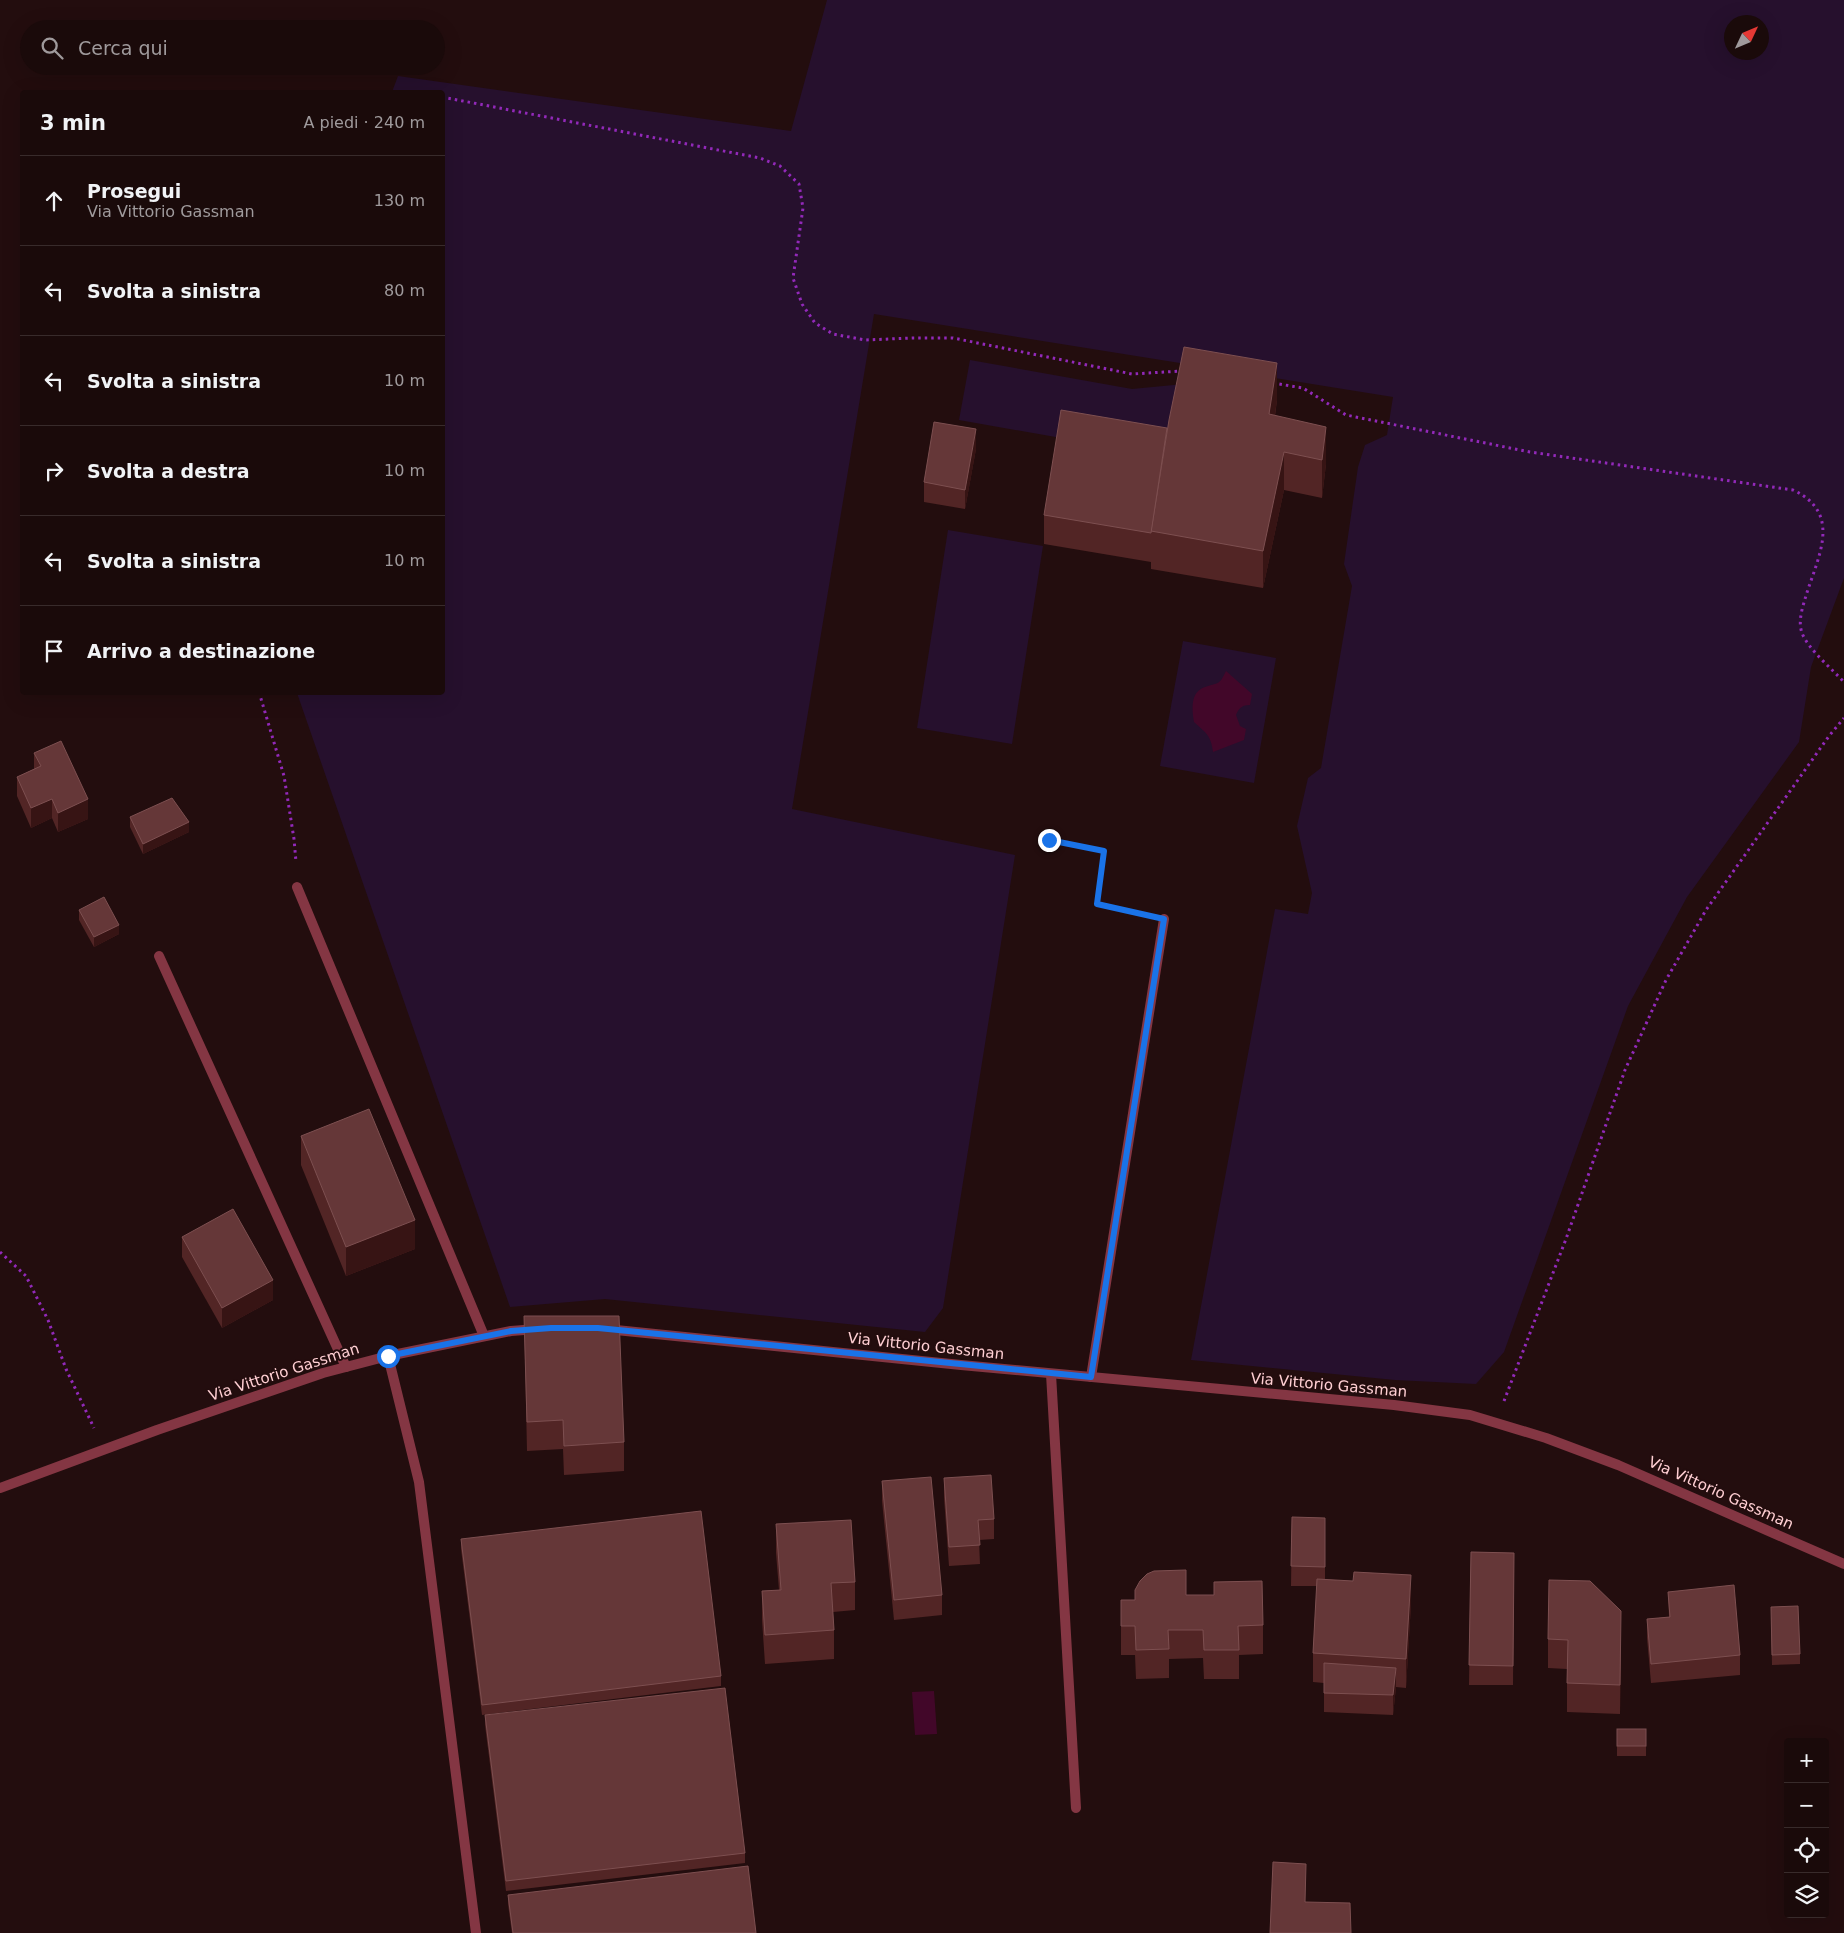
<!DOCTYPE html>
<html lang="it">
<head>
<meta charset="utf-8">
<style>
  :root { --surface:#1a0a0a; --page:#271818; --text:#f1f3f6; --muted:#9f9a9c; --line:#382b2b }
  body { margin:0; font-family:"DejaVu Sans",sans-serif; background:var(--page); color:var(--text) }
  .controls { position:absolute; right:15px; bottom:15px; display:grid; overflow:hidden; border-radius:5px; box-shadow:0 5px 20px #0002 }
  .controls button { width:45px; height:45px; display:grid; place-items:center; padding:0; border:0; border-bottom:1px solid var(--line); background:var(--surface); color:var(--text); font:25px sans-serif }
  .compass { position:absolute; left:1724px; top:15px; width:45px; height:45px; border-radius:50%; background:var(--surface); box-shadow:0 5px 20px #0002; rotate:46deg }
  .stop { position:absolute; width:15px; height:15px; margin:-11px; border:4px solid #1a73e8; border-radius:50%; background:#fff }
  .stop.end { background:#1a73e8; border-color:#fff; box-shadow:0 1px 5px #0008 }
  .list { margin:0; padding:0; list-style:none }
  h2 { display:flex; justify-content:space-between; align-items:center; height:65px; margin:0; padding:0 20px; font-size:21px }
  h2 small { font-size:16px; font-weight:400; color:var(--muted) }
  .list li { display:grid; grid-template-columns:32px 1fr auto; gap:15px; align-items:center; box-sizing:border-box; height:90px; padding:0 20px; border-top:1px solid var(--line) }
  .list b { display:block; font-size:19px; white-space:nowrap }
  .list p { margin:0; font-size:16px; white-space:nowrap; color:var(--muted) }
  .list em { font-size:16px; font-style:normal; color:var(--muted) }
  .icon { flex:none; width:28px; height:28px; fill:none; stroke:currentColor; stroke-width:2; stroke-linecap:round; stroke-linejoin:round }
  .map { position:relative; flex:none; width:1844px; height:1933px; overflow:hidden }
  .search { position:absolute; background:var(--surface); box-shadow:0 5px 20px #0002; left:20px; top:20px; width:425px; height:55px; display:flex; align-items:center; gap:12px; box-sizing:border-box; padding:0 18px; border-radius:28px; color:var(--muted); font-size:19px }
  .panel { position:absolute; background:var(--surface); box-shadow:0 5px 20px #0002; left:20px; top:90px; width:425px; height:605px; border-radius:5px }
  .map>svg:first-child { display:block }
</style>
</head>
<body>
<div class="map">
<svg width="1844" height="1933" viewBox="0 0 1844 1933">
  <rect width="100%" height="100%" fill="#230d0e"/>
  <!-- green -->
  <g fill="#26102d" fill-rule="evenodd">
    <path d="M827 0H1844V578L1811 667 1799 742 1687 897 1628 1006 1504 1352 1476 1384 1395 1380 1191 1360 1275 909 1308 914 1312 893 1297 826 1308 778 1321 768 1352 586 1344 564 1358 467 1365 445 1387 435 1393 397 874 314 792 809 1015 855 943 1308 925 1332 605 1299 510 1307 297 693 442 692V92H392L398 76 791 131ZM1732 22H1762V52H1732Z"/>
    <polygon points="970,360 1132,389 1184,384 1169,457 959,420"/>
    <polygon points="948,530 1043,546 1012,744 917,728"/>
    <polygon points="1183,641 1276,658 1254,783 1160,766"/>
  </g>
  <!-- water -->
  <g fill="#420729">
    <path d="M1226 671 1252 694 1250 705C1242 705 1239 708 1236 715L1240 726 1246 729 1244 740 1213 752C1211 735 1206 733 1194 722 1192 709 1190 692 1205 687 1219 682 1219 686 1226 671Z"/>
    <polygon points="934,1691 937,1734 915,1735 912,1692"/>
  </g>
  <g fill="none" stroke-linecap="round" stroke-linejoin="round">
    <!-- path -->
    <g stroke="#9229b9" stroke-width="3" stroke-dasharray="2.5 4" stroke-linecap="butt">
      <polyline points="442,97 760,158 780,166 799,184 803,208 793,278 802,304 815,323 833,334 865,340 913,338 953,338 1132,374 1181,371"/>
      <path d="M1273 383 1303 388 1346 415 1530 452 1793 490C1844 514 1817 558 1805 599 1802 609 1798 622 1802 633 1808 649 1832 669 1844 682"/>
      <polyline points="259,692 284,776 294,839 296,862"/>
      <polyline points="1049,840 1104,851 1097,904 1141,914"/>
      <polyline points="0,1252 26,1276 48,1320 66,1369 94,1428"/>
      <polyline points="1504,1401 1566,1239 1625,1070 1666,980 1706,910 1829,736 1844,718"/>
    </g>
    <!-- service -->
    <g stroke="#843643" stroke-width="10">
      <polyline points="159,956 346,1367"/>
      <polyline points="1051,1374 1076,1808"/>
      <polyline points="1091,1377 1164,919"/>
    </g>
    <!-- minor -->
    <g stroke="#843643" stroke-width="10">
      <polyline points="297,887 484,1336"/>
      <polyline points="606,1329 961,1365 1394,1405 1470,1415 1546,1438 1618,1465 1844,1564"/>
      <polyline points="388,1356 419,1482 476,1933"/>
      <polyline points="0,1488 157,1430 323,1373 388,1356 511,1331 537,1329"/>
    </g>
  </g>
  <!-- wall -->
  <g fill="#522525">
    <polygon points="1277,400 1275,416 1326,464 1322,498 1284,490 1263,588 1151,569 1151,562 1044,544 1044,515 1167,428"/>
    <polygon points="976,449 965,509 924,502 924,482"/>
    <polygon points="34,753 88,819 58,832 52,818 31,828 17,796 17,777 34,769"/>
    <polygon points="130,817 189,832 143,854 130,827"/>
    <polygon points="79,910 119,934 94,947 79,920"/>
    <polygon points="301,1136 415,1249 346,1276 301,1165"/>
    <polygon points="182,1237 273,1300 222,1328 182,1257"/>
    <polygon points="524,1316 624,1442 624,1471 564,1475 563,1449 527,1451"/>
    <polygon points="944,1478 994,1519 994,1539 979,1540 980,1564 949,1566 944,1498"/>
    <polygon points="882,1481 942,1595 942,1615 894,1620 882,1501"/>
    <polygon points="1292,1517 1325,1518 1325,1579 1411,1604 1406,1688 1396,1687 1393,1715 1324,1712 1324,1683 1313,1682 1313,1653 1317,1586 1291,1586"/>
    <polygon points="776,1524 855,1582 855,1610 833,1612 834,1630 834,1659 765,1664 762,1620 762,1591 779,1590 776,1553"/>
    <polygon points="461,1539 721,1676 721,1686 482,1715 461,1549"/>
    <polygon points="1471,1552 1514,1553 1513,1685 1469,1685"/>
    <polygon points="1668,1592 1740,1655 1740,1675 1651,1683 1647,1638 1647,1619 1669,1617"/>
    <polygon points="1186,1595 1263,1625 1263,1654 1239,1655 1239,1679 1204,1679 1203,1658 1169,1659 1169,1678 1136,1679 1135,1655 1121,1655 1121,1600 1135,1600"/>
    <polygon points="1771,1617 1800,1654 1800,1664 1772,1665"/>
    <polygon points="1548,1639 1621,1640 1620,1714 1567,1712 1567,1669 1548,1668"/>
    <polygon points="485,1715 745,1853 745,1863 506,1891 485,1725"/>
    <rect x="1617" y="1729" width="29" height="27"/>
    <polygon points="508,1895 756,1933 512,1933 508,1904"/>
  </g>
  <!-- shaded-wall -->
  <g fill="#371414">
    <polygon points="1277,363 1277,400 1269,452 1269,414"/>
    <polygon points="1326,427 1326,464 1322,498 1322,460"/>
    <polygon points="976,429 976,449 965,509 965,490"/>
    <polygon points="1284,452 1284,490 1263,588 1263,551"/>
    <polygon points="52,799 52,818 31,828 31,808"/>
    <polygon points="88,799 88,819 58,832 58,813"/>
    <polygon points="189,822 189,832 143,854 143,844"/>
    <polygon points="119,925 119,934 94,947 94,937"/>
    <polygon points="415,1220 415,1249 346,1276 346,1247"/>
    <polygon points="273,1280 273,1300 222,1328 222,1308"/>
    <polygon points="1411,1575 1411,1604 1406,1688 1406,1659"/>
    <polygon points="1621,1611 1621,1640 1620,1714 1620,1685"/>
    <polygon points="1396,1668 1396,1687 1393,1715 1393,1695"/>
  </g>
  <!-- building -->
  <g fill="#653738" stroke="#7d4f50">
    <polygon points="1184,347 1277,363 1269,414 1326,427 1322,460 1284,452 1263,551 1151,531 1169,420"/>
    <polygon points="1061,410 1167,428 1151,533 1044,515"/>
    <polygon points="934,422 976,429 965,490 924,482"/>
    <polygon points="61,741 88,799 58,813 52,799 31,808 17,777 41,766 34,753"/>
    <polygon points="172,798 189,822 143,844 130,817"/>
    <polygon points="104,897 119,925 94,937 79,910"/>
    <polygon points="369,1109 415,1220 346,1247 301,1136"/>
    <polygon points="233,1209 273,1280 222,1308 182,1237"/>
    <polygon points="524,1316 619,1316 624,1442 564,1446 563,1420 527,1422"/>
    <polygon points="991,1475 994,1519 978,1520 980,1545 949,1547 944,1478"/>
    <polygon points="931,1477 942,1595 894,1600 882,1481"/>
    <polygon points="701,1511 721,1676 482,1705 461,1539"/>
    <polygon points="1292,1517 1325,1518 1325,1567 1291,1566"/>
    <polygon points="851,1520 855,1582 831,1583 834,1630 765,1635 762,1591 781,1590 776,1524"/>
    <polygon points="1471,1552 1514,1553 1513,1666 1469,1665"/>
    <polygon points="1186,1570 1186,1595 1214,1595 1214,1582 1262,1581 1263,1625 1238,1626 1239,1650 1204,1650 1203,1630 1168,1630 1169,1649 1136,1650 1135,1626 1121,1626 1121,1600 1135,1600 1135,1590 1140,1581 1147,1574 1154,1571"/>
    <polygon points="1354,1572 1411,1575 1406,1659 1313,1653 1317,1579 1353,1581"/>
    <polygon points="1549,1580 1590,1581 1621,1611 1620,1685 1567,1683 1568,1640 1548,1639"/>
    <polygon points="1734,1585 1740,1655 1651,1664 1647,1619 1670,1617 1668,1592"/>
    <polygon points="1798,1606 1800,1654 1772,1655 1771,1607"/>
    <polygon points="1324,1663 1396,1668 1393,1695 1324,1693"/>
    <polygon points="725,1688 745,1853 506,1881 485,1715"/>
    <rect x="1617" y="1729" width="29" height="17"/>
    <polygon points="1273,1862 1306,1864 1305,1902 1350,1903 1351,1933 1270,1933"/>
    <polygon points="748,1866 756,1933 513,1933 508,1895"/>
  </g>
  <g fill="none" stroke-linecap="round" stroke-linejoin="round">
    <!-- route -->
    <polyline stroke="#1a73e8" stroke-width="6" points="388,1356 511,1331 551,1328 598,1328 1091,1377 1164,919 1097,904 1104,851 1049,840"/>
  </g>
  <g text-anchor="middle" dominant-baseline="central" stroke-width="4" stroke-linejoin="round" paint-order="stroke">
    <!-- street labels -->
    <g font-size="15" fill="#ffcfd3" stroke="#230d0e">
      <text transform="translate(926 1346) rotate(6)">Via Vittorio Gassman</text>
      <text transform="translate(284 1372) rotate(-18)">Via Vittorio Gassman</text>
      <text transform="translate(1329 1385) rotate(5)">Via Vittorio Gassman</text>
      <text transform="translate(1721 1493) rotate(24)">Via Vittorio Gassman</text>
    </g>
  </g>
</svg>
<div class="controls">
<button>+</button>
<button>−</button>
<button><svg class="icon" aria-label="locate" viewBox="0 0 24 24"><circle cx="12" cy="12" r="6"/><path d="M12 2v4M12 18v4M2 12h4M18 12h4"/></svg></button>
<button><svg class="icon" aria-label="layers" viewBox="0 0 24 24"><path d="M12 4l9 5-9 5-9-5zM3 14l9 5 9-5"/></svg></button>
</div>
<svg class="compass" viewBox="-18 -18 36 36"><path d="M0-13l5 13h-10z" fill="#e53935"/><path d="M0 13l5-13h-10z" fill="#9f9a9c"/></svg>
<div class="stop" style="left:388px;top:1356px"></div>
<div class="stop end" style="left:1049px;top:840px"></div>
<div class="search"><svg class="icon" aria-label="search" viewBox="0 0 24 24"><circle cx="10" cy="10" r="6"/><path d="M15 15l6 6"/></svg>Cerca qui</div>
<section class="panel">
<h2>3 min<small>A piedi · 240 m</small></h2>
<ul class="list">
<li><svg class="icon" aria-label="ahead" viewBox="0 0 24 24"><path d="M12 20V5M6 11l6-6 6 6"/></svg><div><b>Prosegui</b><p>Via Vittorio Gassman</p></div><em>130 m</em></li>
<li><svg class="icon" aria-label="left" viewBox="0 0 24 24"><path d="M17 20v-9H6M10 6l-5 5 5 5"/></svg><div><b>Svolta a sinistra</b></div><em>80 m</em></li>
<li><svg class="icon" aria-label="left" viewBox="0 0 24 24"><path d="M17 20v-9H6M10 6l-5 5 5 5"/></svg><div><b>Svolta a sinistra</b></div><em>10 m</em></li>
<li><svg class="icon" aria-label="right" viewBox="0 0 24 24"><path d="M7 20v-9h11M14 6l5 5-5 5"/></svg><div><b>Svolta a destra</b></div><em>10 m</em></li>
<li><svg class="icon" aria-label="left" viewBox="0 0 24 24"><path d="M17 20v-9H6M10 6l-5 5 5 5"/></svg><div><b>Svolta a sinistra</b></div><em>10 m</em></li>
<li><svg class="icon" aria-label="arrive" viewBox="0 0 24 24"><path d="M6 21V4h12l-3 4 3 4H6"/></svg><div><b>Arrivo a destinazione</b></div></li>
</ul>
</section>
</div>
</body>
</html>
